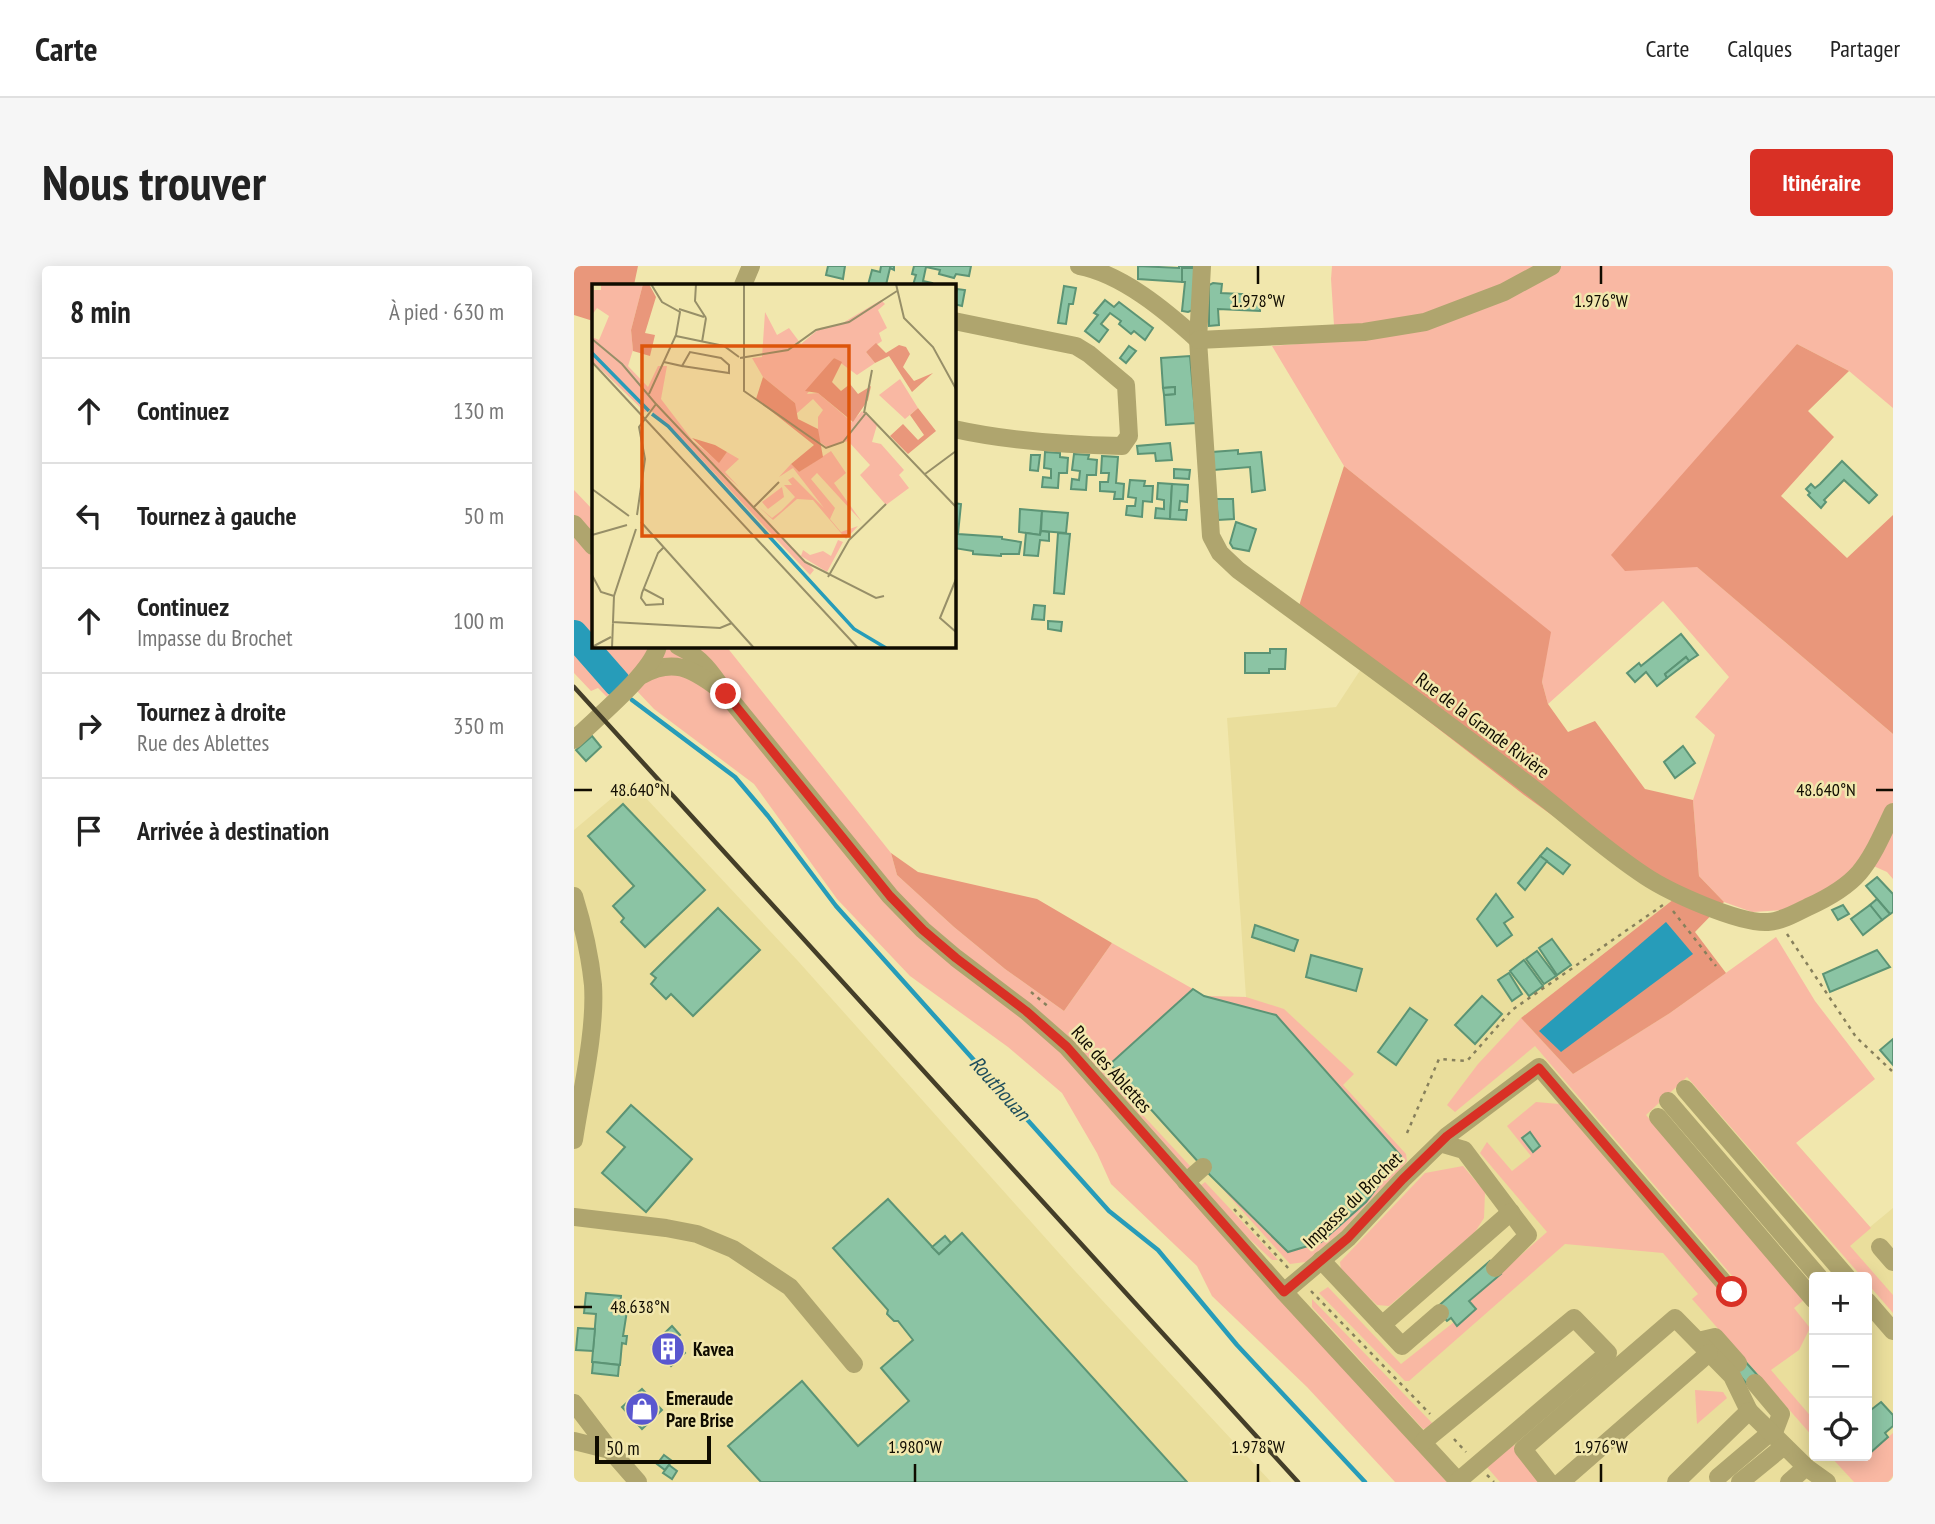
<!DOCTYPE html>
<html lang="fr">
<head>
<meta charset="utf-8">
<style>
  :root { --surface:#fff; --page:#f6f6f6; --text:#222; --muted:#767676; --line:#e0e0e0; --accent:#d93025 }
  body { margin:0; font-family:"PT Sans Narrow",sans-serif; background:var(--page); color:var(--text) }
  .controls { position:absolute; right:21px; bottom:21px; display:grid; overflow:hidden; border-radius:7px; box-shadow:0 4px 18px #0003 }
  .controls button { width:63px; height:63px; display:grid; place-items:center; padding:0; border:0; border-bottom:2px solid var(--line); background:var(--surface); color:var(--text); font:35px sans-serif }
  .scale { position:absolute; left:21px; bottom:18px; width:116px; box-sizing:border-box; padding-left:7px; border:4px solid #100c00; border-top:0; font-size:19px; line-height:24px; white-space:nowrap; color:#100c00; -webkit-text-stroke:5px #f1e7ad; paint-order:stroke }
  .stop { position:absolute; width:21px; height:21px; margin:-16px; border:5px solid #d93025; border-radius:50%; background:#fff }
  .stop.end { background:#d93025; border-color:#fff; box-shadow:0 2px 7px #0008 }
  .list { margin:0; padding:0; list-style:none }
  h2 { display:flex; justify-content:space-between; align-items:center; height:91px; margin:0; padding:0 28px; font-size:30px }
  h2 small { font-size:23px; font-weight:400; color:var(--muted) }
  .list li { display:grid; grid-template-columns:46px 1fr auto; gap:21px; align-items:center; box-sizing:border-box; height:105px; padding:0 28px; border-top:2px solid var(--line) }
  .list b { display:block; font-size:26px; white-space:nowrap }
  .list p { margin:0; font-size:23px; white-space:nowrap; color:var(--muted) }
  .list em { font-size:23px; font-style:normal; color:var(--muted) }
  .icon { flex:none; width:38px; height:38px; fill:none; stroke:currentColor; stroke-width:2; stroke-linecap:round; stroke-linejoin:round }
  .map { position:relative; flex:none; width:1319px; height:1216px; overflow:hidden; border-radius:7px }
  header { display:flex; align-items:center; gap:42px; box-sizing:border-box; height:98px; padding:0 35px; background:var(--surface); border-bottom:2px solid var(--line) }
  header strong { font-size:33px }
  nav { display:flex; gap:38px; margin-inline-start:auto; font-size:24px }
  .intro { display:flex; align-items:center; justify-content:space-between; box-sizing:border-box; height:168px; padding:0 42px }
  h1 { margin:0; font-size:49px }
  .button { padding:18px 32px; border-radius:7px; background:var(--accent); color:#fff; font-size:24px; font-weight:700 }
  main { display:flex; gap:42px; padding:0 42px }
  aside { flex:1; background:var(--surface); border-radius:7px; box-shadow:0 4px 18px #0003 }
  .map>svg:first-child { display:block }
</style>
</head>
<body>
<header>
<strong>Carte</strong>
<nav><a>Carte</a><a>Calques</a><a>Partager</a></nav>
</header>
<div class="intro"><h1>Nous trouver</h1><a class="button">Itinéraire</a></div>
<main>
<aside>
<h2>8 min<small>À pied · 630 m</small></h2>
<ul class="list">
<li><svg class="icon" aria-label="ahead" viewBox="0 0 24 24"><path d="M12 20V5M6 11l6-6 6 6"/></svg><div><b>Continuez</b></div><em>130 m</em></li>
<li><svg class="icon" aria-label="left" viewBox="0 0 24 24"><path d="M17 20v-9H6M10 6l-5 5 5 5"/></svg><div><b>Tournez à gauche</b></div><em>50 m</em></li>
<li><svg class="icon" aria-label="ahead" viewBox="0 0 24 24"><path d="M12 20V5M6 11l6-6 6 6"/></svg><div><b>Continuez</b><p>Impasse du Brochet</p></div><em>100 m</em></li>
<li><svg class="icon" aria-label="right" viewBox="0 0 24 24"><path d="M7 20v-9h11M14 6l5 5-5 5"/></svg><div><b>Tournez à droite</b><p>Rue des Ablettes</p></div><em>350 m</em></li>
<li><svg class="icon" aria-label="arrive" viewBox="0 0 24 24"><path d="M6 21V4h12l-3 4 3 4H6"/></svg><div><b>Arrivée à destination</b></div></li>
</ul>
</aside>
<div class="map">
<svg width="1319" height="1216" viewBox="0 0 1319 1216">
  <rect width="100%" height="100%" fill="#f1e7ad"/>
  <!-- built -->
  <g fill="#eade9c" fill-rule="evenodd">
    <path d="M787 403 950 529 1100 633 947 752 999 807 1096 747 1171 819 1296 961 1319 942V1216H873L514 815 536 798 619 723 630 730 672 731 653 452 762 441ZM1240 1011H1293V1190H1240Z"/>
    <polygon points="57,516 224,695 501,1005 697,1216 0,1216 0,564"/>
  </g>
  <!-- green -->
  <g fill="#f9b8a3">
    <polygon points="758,0 1319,0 1319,142 1275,105 1223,78 1101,300 1122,300 1319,468 1319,613 1313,606 1288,595 1260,620 1208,644 1178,646 1150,636 1125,610 1119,534 1141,469 1121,451 1155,411 1089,335 974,438 968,416 976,366 770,200 698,80 761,75 757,13"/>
    <polygon points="0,224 19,244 19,380 152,380 317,587 323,609 380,661 431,703 490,745 538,677 619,723 528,805 617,901 613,903 525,807 736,1065 873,1216 821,1216 733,1121 638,1030 623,1000 537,918 523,887 488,827 434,781 336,710 263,633 180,518 80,443 46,407 33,431 24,422 17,425 0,407"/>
    <polygon points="1202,671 1241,735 1301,813 1222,877 1297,962 1276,980 1319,1029 1319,1047 1293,1017 1293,1011 1288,1011 1113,811 1072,849 1231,1033 1220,1042 1236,1062 1225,1084 1197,1104 1240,1154 1240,1172 1118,1033 1124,1028 1089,987 991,978 835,1115 831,1115 745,1027 754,1021 827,1098 880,1056 884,1059 902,1043 895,1035 973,966 906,887 913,876 938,905 957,890 933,860 962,836 985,838 1157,1038 1172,1026 961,780 881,846 873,839 904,798 947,752 999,808 1096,747"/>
    <polygon points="630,730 672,731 710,743 780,808 769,819 832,888 833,895 808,930 739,995 716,998 636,909 697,969 716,970 688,764"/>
    <polygon points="889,900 911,926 910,952 901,966 815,1040 803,1039 767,1004 766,996 851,907"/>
    <polygon points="631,916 704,994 698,994 665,963 626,920"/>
    <polygon points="738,1033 860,1159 849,1163 738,1041"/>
    <polygon points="1121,1124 1149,1126 1153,1132 1123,1158"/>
    <polygon points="1319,1167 1319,1210 1314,1216 1280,1216 1256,1190 1293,1190 1293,1185 1295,1188"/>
    <polygon points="939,1178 967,1216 926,1216 912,1200"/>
  </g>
  <!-- forest -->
  <g fill="#e9977b">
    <polygon points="0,0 64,0 60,19 19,19 19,55 0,49"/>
    <polygon points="1223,78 1275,105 1234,145 1260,171 1207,230 1273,292 1319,249 1319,468 1123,301 1051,305 1037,289"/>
    <polygon points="770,200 977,366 968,416 974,438 994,466 1021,455 1071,523 1119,534 1125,610 1150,636 1121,666 1152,707 1096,747 999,808 947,752 1100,633 1040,594 950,529 787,403 725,340"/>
    <polygon points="317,587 344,606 463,633 538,677 490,745 431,703 380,661 323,609"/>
  </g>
  <!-- water -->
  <polygon fill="#279cb9" points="1092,656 1119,688 987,786 965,765"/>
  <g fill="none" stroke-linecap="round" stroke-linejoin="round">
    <!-- stream -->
    <polyline stroke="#279cb9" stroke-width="4.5" points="58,434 161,511 194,550 262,640 535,945 584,984 663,1079 791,1216"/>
    <!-- river -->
    <polyline stroke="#279cb9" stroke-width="28" points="0,368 43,417"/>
  </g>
  <!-- building -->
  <g fill="#8bc4a4" stroke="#5c9475" stroke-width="2">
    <polygon points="254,0 271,0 269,13 252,9"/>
    <polygon points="307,0 320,0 320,4 316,2 312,19 294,19 298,4 306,6"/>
    <polygon points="340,0 397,0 395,10 382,8 380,12 365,8 366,4 352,1 349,15 358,17 357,19 339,19 342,9 338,8"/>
    <polygon points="564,0 605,2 605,0 622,0 623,2 608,2 608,16 564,13"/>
    <polygon points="608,2 623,2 619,44 614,46 608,45 611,16 608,16"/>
    <polygon points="639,17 648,18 647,27 687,29 686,45 644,43 645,59 635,60 635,19"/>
    <polygon points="490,20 502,22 499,38 495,38 492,58 484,57"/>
    <polygon points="383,23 391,24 388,40 380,38"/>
    <polygon points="531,34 540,41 545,36 579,62 571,74 560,65 557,68 545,58 547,55 536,47 527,58 534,64 525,76 511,65 524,49 520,47"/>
    <polygon points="555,80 562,85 552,97 546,92"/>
    <polygon points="616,90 622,157 592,159 590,129 601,128 601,121 589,122 587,92"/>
    <polygon points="601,121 601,128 590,129 589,122"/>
    <polygon points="596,177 598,194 582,195 581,187 564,188 563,180"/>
    <polygon points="664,184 664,188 687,186 691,224 678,226 676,201 640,204 638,186"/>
    <polygon points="471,186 486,187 486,191 494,192 493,207 485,207 484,222 468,221 469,211 477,212 477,203 470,202"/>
    <polygon points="500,188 515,189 514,193 523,194 522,209 513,209 512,224 497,223 498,213 505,214 506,205 498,204"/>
    <polygon points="457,189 466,189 464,205 456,204"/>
    <polygon points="528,190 544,191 542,217 550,218 549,233 540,233 541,226 526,225 526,216 534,216 535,207 527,207"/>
    <polygon points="1268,195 1303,229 1295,237 1270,214 1250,234 1252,236 1247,242 1234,229 1236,227 1232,223 1237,218 1241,222 1246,218"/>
    <polygon points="600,203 616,204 615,213 600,212"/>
    <polygon points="556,214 571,215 570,220 579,220 578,236 569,235 568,251 552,249 553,240 561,240 562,232 554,231"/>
    <polygon points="584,217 598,218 596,253 581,252 582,242 590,243 590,234 583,233"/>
    <polygon points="598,218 614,219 613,236 606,235 605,244 613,244 612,254 596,253"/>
    <polygon points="642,233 659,233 660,253 644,254"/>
    <polygon points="380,237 387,238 384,268 428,271 428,273 447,276 445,288 427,288 427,290 399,288 399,285 380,282"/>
    <polygon points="446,243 468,245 466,269 445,266"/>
    <polygon points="468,245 494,247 492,267 467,265"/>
    <polygon points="662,256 682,263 675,285 659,282 656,277"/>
    <polygon points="467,265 475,266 475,275 466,274 464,290 450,289 452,267 466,269"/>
    <polygon points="484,267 496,268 490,328 480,327"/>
    <polygon points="460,339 471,340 470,354 458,353"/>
    <polygon points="474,355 488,356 487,365 474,363"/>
    <polygon points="1107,368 1124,389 1115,395 1112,391 1091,408 1093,412 1083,420 1072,406 1061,416 1053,407 1065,397 1067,400"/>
    <polygon points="696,383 712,383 711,403 695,403 695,407 671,407 671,387 696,387"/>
    <polygon points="1112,391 1115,395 1093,412 1091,408"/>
    <polygon points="18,470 27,481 12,495 2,484"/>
    <polygon points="1109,480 1121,497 1101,512 1090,496"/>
    <polygon points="49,538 131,624 71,681 47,656 50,652 39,640 60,620 14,570"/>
    <polygon points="973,582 996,599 989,608 966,590"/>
    <polygon points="966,590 973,595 951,624 944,617"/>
    <polygon points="1303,611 1319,628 1319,646 1316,648 1292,620"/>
    <polygon points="922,628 939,651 930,657 938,669 923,680 903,653"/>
    <polygon points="1303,633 1316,648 1308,654 1296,639"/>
    <polygon points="1269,639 1275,648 1264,654 1258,644"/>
    <polygon points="1296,639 1308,654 1289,669 1277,653"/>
    <polygon points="144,642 186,684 119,750 97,728 92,733 77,718 82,712 77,708"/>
    <polygon points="681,659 724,674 720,685 678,671"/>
    <polygon points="978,673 997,699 983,709 965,682"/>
    <polygon points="1303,684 1316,701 1256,726 1249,708"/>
    <polygon points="963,685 982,710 970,718 952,693"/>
    <polygon points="737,689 788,703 782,725 732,711"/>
    <polygon points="950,694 969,720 955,730 936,705"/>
    <polygon points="935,707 948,728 938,735 924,714"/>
    <polygon points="619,723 630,730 702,749 827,890 792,936 747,976 714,986 636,909 536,798"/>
    <polygon points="908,730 928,748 901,778 881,759"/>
    <polygon points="836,742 853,754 822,799 804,786"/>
    <polygon points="1319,773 1319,799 1306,784"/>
    <polygon points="57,839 118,893 72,946 28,907 51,881 33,866"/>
    <polygon points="956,866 966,880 959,886 948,872"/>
    <polygon points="314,933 365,988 388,967 613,1216 187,1216 154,1180 228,1115 284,1180 335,1135 307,1102 339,1074 324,1055 320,1055 313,1048 314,1044 259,982"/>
    <polygon points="371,970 377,977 365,988 358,981"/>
    <polygon points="916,995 927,1008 895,1035 902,1043 883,1060 877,1052 873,1055 862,1042"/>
    <polygon points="12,1027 47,1030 46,1045 53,1045 49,1070 53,1070 52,1078 48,1077 46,1099 18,1096 22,1048 10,1047"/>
    <polygon points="98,1060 106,1069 100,1074 111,1087 97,1100 78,1079"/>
    <polygon points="4,1062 21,1063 19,1085 2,1084"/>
    <polygon points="1169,1093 1186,1112 1176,1122 1159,1101"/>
    <polygon points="19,1096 45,1099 44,1110 18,1107"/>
    <polygon points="68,1123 88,1144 68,1163 48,1141"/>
    <polygon points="1307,1136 1319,1149 1319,1160 1311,1167 1314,1171 1295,1188 1293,1185 1293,1147"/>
    <polygon points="90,1189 98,1195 91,1204 83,1198"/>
    <polygon points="95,1199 103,1205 98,1213 89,1207"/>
  </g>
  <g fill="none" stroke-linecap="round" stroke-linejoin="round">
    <!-- path -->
    <g stroke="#87805c" stroke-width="2.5" stroke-dasharray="3.5 5" stroke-linecap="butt">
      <polyline points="1099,645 1142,700"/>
      <polyline points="1213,668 1282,771 1319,806"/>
      <polyline points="457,726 476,742"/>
      <polyline points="833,867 865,793 893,795 938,744 1089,639"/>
      <polyline points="660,943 715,1003"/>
      <polyline points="737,1025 856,1148"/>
      <polyline points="880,1173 892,1186"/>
      <polyline points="913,1209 920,1216"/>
      <polyline points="1318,1216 1319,1215"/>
    </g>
    <!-- minor -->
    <g stroke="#afa56e" stroke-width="18">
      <path d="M505 0C548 8 592 45 624 74"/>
      <path d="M628 0 624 74 637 270 646 287 664 304C759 374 855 443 949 515 990 546 1028 582 1071 610 1095 626 1165 658 1194 656 1208 655 1222 647 1234 641 1289 616 1294 598 1319 546"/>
      <polyline points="169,19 177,0"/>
      <path d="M380 55 502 80 515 88 552 119 555 170 548 180C492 179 434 175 380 163"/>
      <polyline points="624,74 790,66 851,56 930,26 978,0"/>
      <polyline points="0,258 19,280"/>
      <path d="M104 380C127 391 138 407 152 428L316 630 349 664 382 692 452 745 493 781 710 1026 885 1216"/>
      <path d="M68 409C99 392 117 402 144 422"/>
      <path d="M0 474C22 452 77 408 84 380"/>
      <path d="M0 630C9 659 16 689 19 719 22 766 7 827 0 874"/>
      <polyline points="1111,823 1273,1011"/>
      <polyline points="1094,835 1245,1011"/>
      <polyline points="1084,851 1240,1034"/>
      <polyline points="866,877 890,884 954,969 921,1002"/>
      <polyline points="612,916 629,901"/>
      <polyline points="0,951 92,962 123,968 159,983 216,1021 280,1098"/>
      <polyline points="1306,981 1319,996"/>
      <polyline points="747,994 828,1080 866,1047"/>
      <polyline points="710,1026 774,972 829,913 873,870 965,801 1158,1026"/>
      <polyline points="1293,1035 1319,1065"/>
      <polyline points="808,1059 937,946"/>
      <polyline points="1124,1075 1141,1071 1164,1097"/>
      <polyline points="1181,1117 1207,1148 1199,1169"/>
      <polyline points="0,1137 36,1184 64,1216"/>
      <polyline points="0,1175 36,1184"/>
      <polyline points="849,1176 1000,1052 1034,1087 884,1215"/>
      <polyline points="1144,1211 1197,1166"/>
      <polyline points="975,1216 949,1183 1101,1052 1158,1110 1175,1145"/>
      <polyline points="987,1216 1135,1087"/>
      <polyline points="1102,1216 1175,1145 1232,1201"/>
      <polyline points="1166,1216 1210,1180"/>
      <polyline points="1215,1216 1232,1201 1253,1216"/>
    </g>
    <!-- rail -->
    <polyline stroke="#443e28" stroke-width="4.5" points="0,421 724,1216"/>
  </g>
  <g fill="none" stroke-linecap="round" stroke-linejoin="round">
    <!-- route -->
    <polyline stroke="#d93025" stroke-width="9" points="152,428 316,630 349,664 382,692 452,745 493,781 710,1026 774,972 829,913 873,870 965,802 1158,1026"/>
  </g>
  <!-- ticks -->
  <path fill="none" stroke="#100c00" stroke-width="2.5" d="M684 0V18M1027 0V18M0 524H18M1302 524H1319M0 1041H18M341 1198V1216M684 1198V1216M1027 1198V1216"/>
  <!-- icons -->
  <defs>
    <g id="building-disc" transform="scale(1.75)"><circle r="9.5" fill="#5a57cf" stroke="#f1e7ad"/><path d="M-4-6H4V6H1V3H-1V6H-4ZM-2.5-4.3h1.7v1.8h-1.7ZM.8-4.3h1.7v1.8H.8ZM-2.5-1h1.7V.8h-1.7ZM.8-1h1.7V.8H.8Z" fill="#fff"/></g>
    <g id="shop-disc" transform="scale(1.75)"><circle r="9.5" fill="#5a57cf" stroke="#f1e7ad"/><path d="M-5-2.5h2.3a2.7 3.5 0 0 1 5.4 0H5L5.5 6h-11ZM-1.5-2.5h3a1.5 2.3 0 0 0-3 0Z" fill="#fff"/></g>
  </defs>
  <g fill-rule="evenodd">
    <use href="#building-disc" x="94" y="1083"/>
    <use href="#shop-disc" x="68" y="1143"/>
  </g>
  <g text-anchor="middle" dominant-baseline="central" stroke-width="5" stroke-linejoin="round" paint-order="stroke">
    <!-- street labels -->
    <g font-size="19" fill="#100c00" stroke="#f1e7ad">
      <text transform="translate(909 459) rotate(37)">Rue de la Grande Rivière</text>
      <text transform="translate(538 803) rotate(48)">Rue des Ablettes</text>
      <text transform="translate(778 934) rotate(-44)">Impasse du Brochet</text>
    </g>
    <!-- poi labels -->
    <g font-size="19" font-weight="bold" fill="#100c00" stroke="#f1e7ad" text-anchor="start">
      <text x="119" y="1083">Kavea</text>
      <text x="92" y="1132">Emeraude<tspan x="92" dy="22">Pare Brise</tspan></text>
    </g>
    <!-- water labels -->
    <g font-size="21" font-style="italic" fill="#204f5c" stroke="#f1e7ad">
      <text transform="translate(426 822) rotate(48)">Routhouan</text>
    </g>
  </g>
  <!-- overview -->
  <g transform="translate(18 18)">
    <rect width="364" height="364" fill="#f1e7ad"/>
    <path d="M0 0 2 6H9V0H51L39 46 41 66 36 82 56 103 66 82H75L69 115 101 157 127 178 135 168 147 175 133 188 147 203 131 189 222 286 218 291 79 143 58 126 53 128 0 77V53L7 56 17 32 5 24 0 31ZM289 16 293 20 286 26 295 44 287 49 290 57 274 68 283 79 265 91 242 74 215 110 226 109 260 138 270 127 285 141 280 158 289 160 312 186 307 191 317 204 294 221 268 191 278 181 256 157 235 163 226 157V133L231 126 221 115 203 131V119L171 93 160 74 170 73 173 28 185 51 197 44 209 60 228 44 249 40ZM308 95 326 124 313 135 287 111ZM239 167 254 189 242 199 270 238 225 189 219 195 243 224 238 235 249 248 266 242 254 255 221 216 205 215 181 236 167 223 180 234 189 227 203 213 192 201H200L196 196 201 193 232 224 201 184 187 193 199 180 207 188ZM190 203 192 213 176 225 170 218ZM246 256 251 258 235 288 209 272 211 266 218 271 231 267 239 272Z" fill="#f9b8a3"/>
    <path d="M51 0H57L64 13 53 49 63 51 58 72 41 67 39 46ZM284 59 294 69 307 61 314 63 318 70 311 83 322 97 341 89 320 108 297 72 283 79 274 68ZM242 74 250 78 240 98 249 107 258 100 266 110 279 102 276 116 261 138 226 109 213 107ZM171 93 203 119 206 135 226 145 231 173 207 188 199 180 222 161 164 115ZM326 124 344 147 316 170 298 152 311 140 326 156 332 151 318 131ZM100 154 123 161 135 168 127 179Z" fill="#e9977b"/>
    <path fill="none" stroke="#279cb9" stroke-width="3.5" d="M0 69 57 127M60 130 76 142 262 345 294 364"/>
    <path fill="none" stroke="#978f68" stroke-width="2" d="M104 0 103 17 114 34M152 0V107L234 164 251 158 274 129 364 223M304 0 312 34 341 63 364 105M87 25 112 33M84 52 132 62 147 73M0 55 30 80 64 120 47 143 53 175 45 231M110 58 114 34M148 74 196 66 224 46 257 38 305 7M0 78 266 364M72 78 90 82 98 68 129 74 137 81V89L90 82M57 110 84 51 88 28 70 18 59 0M64 120 213 278 284 314 292 312M272 129 280 86M333 190 364 167M0 205 37 232M162 223 187 198M49 238 162 364M0 251 35 241M0 291 9 308 22 312M236 293 257 256 294 220M364 295 348 334 364 348M52 305 71 315V320L54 321 49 314 50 309 66 269 71 264M20 338 128 344 140 339M0 363 19 353M20 364 22 312 44 245"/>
    <path fill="#dd550b" fill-opacity="0.15" stroke="#dd550b" stroke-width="3.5" d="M50 62H257V252H50Z"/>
    <rect width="364" height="364" fill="none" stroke="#100c00" stroke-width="3.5"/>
  </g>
  <g font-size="18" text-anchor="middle" fill="#100c00" stroke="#f1e7ad" stroke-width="5" stroke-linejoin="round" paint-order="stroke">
    <text x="684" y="41">1.978°W</text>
    <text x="1027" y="41">1.976°W</text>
    <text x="66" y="530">48.640°N</text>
    <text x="1252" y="530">48.640°N</text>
    <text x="66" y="1047">48.638°N</text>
    <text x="341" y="1187">1.980°W</text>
    <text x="684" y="1187">1.978°W</text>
    <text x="1027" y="1187">1.976°W</text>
  </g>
</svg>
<div class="controls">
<button>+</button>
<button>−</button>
<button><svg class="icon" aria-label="locate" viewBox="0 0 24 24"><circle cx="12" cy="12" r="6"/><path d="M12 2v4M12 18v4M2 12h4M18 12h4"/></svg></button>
</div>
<div class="scale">50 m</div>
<div class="stop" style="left:1158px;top:1026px"></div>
<div class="stop end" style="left:152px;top:428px"></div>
</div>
</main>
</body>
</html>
